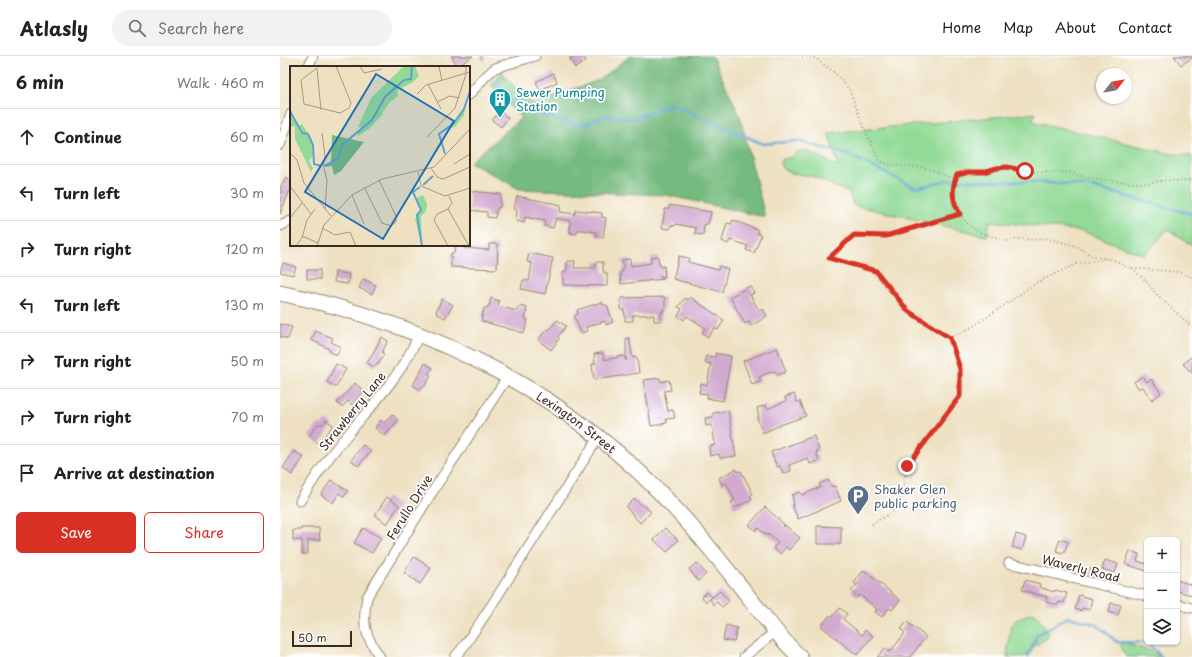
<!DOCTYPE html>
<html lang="en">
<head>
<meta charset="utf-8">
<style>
  :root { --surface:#fff; --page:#f2f2f2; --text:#222; --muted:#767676; --line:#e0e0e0; --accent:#d93025 }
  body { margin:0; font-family:"Playpen Sans",sans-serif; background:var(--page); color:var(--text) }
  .controls { position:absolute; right:12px; bottom:12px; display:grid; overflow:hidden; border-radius:6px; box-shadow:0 1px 3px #0004 }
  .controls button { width:36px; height:36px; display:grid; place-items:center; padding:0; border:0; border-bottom:1px solid var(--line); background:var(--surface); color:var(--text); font:20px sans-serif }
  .compass { position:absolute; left:816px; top:12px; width:36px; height:36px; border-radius:50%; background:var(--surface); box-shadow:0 1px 3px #0004; rotate:59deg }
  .scale { position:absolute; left:12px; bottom:10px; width:60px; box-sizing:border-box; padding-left:4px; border:2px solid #3b2a1e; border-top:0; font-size:11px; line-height:14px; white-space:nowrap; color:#3b2a1e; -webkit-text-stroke:3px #fff; paint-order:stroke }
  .stop { position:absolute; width:12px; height:12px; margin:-9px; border:3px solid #d93025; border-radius:50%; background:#fff }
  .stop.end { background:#d93025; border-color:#fff; box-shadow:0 1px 4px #0008 }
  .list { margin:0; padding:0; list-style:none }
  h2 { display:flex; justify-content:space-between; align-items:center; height:52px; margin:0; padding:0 16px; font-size:17px }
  h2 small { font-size:13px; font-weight:400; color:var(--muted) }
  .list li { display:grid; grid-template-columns:26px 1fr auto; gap:12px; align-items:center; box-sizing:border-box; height:56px; padding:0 16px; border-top:1px solid var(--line) }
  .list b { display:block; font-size:15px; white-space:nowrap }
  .list em { font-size:13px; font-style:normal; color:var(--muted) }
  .actions { display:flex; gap:8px; padding:12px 16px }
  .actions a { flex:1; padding:9px 0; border:1px solid var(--accent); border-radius:6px; text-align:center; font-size:14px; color:var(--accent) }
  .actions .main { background:var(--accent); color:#fff }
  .icon { flex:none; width:22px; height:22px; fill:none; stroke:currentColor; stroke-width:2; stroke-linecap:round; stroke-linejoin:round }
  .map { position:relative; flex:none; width:912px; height:601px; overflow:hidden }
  header { display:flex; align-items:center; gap:24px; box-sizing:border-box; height:56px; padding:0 20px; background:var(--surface); border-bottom:1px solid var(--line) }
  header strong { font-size:19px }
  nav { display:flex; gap:22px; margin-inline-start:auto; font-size:14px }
  .search { width:280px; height:36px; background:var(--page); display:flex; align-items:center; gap:10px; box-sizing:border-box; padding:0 14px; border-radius:22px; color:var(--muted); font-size:15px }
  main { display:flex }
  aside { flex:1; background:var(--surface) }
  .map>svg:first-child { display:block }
</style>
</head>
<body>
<header>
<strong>Atlasly</strong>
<div class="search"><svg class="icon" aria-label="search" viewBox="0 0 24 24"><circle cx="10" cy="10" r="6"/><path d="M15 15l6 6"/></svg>Search here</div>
<nav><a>Home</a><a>Map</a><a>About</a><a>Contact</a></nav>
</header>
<main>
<aside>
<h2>6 min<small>Walk · 460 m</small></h2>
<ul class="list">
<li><svg class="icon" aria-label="ahead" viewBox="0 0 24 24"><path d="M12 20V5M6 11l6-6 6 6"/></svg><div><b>Continue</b></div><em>60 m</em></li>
<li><svg class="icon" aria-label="left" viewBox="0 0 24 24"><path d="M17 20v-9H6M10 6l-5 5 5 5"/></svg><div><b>Turn left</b></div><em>30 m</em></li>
<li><svg class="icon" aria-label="right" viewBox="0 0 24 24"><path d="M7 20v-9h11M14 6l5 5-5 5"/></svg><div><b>Turn right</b></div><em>120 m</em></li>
<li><svg class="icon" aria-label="left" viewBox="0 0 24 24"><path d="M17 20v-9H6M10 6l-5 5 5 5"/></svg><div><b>Turn left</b></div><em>130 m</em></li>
<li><svg class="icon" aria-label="right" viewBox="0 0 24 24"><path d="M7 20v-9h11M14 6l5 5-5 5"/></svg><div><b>Turn right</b></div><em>50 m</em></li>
<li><svg class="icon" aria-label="right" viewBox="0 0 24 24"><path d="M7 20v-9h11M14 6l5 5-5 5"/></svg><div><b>Turn right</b></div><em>70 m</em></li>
<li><svg class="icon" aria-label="arrive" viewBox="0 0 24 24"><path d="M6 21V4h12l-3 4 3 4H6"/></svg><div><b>Arrive at destination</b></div></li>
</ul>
<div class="actions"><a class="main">Save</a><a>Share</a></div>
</aside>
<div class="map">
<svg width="912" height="601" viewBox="0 0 912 601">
  <rect width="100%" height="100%" fill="#fff"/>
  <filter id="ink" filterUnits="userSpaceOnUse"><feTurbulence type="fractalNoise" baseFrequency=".025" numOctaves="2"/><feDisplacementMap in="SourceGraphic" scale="8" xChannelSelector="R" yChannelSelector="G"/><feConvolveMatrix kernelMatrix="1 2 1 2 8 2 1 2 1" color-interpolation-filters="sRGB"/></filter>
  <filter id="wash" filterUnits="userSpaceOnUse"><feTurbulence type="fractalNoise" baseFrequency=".012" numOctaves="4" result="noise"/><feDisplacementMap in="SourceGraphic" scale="16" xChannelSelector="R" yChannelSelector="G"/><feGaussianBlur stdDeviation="0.9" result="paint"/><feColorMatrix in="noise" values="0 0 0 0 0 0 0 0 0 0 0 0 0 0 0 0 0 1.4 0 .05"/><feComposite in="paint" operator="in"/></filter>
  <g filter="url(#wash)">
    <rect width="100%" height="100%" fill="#eee1c2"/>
    <!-- green -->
    <g fill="#92da95" stroke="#66825a">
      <polygon points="756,57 752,65 892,98 912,100 912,190 888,173 864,199 802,175 710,165 707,180 573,149 569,137 537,122 526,119 511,117 502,112 500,107 501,104 512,101 516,96 525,94 559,111 548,77"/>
      <polygon points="752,557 757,560 769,576 767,582 751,593 745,601 727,601 731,569 738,562"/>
      <polygon points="842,586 868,594 881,601 846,601 841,591"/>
    </g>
    <!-- forest -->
    <polygon fill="#75ba7e" stroke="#58724e" points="350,0 432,0 460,60 485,161 386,139 239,133 190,106 241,62 211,30 222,16 238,35 253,48 319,24"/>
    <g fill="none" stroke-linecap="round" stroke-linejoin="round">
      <!-- stream -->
      <g stroke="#5ea2d3" stroke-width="2.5">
        <polyline points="203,0 204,3"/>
        <polyline points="216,24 227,41 255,57 302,70 326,59 351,63 392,48 483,88 518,85 569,99 636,132 667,124 758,126 808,130 912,158"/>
        <polyline points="748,601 757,579 788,561 816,568 837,586 867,587 882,601"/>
      </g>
    </g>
    <g id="blocks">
      <!-- building -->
      <g fill="#d2aad0">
        <polygon points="171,0 193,0 178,10"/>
        <polygon points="295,0 303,0 306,5 295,12 290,3"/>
        <polygon points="894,0 912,0 912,2 901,9"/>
        <polygon points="273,17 277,26 260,34 256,26"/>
        <polygon points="220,55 228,62 221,71 212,64"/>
        <polygon points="6,121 11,124 11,132 0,158 0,140 2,135 0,134 0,132"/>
        <polygon points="189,135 221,138 220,152 218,151 217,154 216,154 215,162 207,161 207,156 189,154"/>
        <polygon points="237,140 281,149 280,156 295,158 296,154 322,157 322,161 326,162 323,181 316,180 316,176 302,174 297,174 297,178 290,177 290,165 276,162 273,172 264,170 265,165 245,161 244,167 236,165 237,154 234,153"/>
        <polygon points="390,149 431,156 428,168 425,168 424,170 423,179 415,178 416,172 396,168 395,170 391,169 390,173 382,172 385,153 389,153"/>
        <polygon points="453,164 478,174 477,177 481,179 474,197 466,194 468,190 454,185 450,184 448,188 442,185 447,167 451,168"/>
        <polygon points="209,188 218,188 217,213 171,211 171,197 174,197 176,189 184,189 184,192 209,194"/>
        <polygon points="249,197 273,202 265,238 241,233 243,224 249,225 252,207 247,206"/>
        <polygon points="378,200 379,208 380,208 381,211 384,210 385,221 378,219 384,223 341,228 340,216 343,216 342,213 344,213 342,204 350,203 351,210 371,207 371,201"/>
        <polygon points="399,200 409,202 408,206 438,214 439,210 448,213 442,236 393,223"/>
        <polygon points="287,205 295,205 294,212 315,212 316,206 323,206 323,215 324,215 324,217 327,217 327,230 283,229 283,216 286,216 286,214 287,214"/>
        <polygon points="3,207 16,211 13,219 0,216"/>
        <rect x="27" y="214" width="13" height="9"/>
        <polygon points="55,216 69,218 68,228 54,226"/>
        <polygon points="83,223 96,229 92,238 79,232"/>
        <polygon points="470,230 474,237 470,239 477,251 480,255 483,253 487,260 471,270 469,266 465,268 450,241"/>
        <polygon points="385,241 385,254 382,254 383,256 381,256 381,265 374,265 374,259 353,259 353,265 345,265 345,256 344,257 344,254 341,254 341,242"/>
        <polygon points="410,241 444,264 438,274 435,272 433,274 428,281 422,277 425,272 407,260 404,264 398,260 402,253 398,251 405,242 408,244"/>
        <polygon points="211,242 219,245 218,250 237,255 239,250 247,252 245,263 248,264 244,277 201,265 204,252 207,252 208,250 209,250"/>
        <polygon points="162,243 173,249 165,262 156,257 157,255 156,255"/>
        <polygon points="322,246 323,249 327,249 333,266 326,269 325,265 306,271 308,275 301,277 294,260 298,258 297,254"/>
        <polygon points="277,264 286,270 278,281 279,283 271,294 258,284 267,273 269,274"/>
        <polygon points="0,268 12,271 8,283 0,281"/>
        <polygon points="36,275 53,282 51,286 61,291 57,299 50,296 51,295 48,293 48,292 31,284"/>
        <polygon points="102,281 108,285 102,296 104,298 98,309 96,308 94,311 87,307"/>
        <polygon points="346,282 349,282 353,302 357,301 359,317 314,324 312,308 315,308 314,298 323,297 324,304 344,300 346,305"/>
        <polygon points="497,292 506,316 497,319 495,315 491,316 479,321 481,325 472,329 463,305"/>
        <polygon points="435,297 451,300 443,345 427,342 428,338 419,337 421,327 427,329 431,308 425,307 426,300 435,301"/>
        <polygon points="912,300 912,317 903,308"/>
        <polygon points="145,307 153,312 148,318 151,320 144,331 142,330 140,334 133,329"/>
        <polygon points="56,308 66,313 56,331 47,326"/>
        <polygon points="863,320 867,326 871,323 881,337 872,344 862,330 859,333 854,326"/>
        <polygon points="380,322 381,326 389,324 391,334 384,335 388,355 393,354 395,362 386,363 387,367 371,370 364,324"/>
        <polygon points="75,327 84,335 72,349 68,345 62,351 57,347"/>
        <polygon points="514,338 517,346 520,345 526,360 500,369 483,377 477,362 479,361 477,352 486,349 487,353 506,345 505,341"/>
        <polygon points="448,355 456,400 440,402 439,398 430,400 429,390 435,389 432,369 426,370 425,362 433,361 433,357"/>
        <polygon points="112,358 118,364 105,380 95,372 101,364 104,367"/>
        <polygon points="46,364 53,369 39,388 29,380 39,367 42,369"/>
        <polygon points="534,380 539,395 536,396 539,405 530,408 528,402 509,409 511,415 503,418 500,410 497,411 491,396"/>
        <polygon points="83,389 91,395 78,410 71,404"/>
        <polygon points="14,395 24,401 12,419 3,412"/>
        <polygon points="456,413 458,416 461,415 473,438 470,440 472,444 454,452 451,446 455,444 452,439 446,427 442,429 439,422"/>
        <polygon points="51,424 68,435 64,441 59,437 53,447 41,439"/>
        <polygon points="548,424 552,431 555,430 561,445 518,463 512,449 514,448 512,439 520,436 522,439 541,431 539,428"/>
        <polygon points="107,441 119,449 107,468 95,459"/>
        <polygon points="354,443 363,450 364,450 371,456 360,467 346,451"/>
        <polygon points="485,451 505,469 502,470 506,470 520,482 509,494 506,491 500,498 493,492 498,487 488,478 487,480 478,472 476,475 469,469"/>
        <polygon points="537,470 561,471 561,488 537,488"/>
        <polygon points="21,472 39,472 40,484 28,484 28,498 22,498 22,484 13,484 13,474 21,474"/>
        <polygon points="83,472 101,482 92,497 74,487"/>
        <polygon points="385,472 398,484 387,496 374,484"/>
        <polygon points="736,478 746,481 742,494 732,491"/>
        <polygon points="780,483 788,486 784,497 776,495"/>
        <polygon points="850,495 859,498 857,505 867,508 867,515 845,508"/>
        <polygon points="134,501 151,512 140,528 124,517"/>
        <polygon points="825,504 838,508 835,517 822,513"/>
        <polygon points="417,507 426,518 418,525 409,513"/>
        <polygon points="811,512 818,514 816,522 809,520"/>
        <polygon points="584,514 620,544 612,554 609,552 602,561 595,556 597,553 580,539 578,541 571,535 577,529 574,527"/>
        <polygon points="745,524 760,528 759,531 774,536 775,534 787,537 784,547 779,546 778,549 766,546 767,541 742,534"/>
        <polygon points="897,524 912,529 912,539 897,535"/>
        <polygon points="440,535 449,545 442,551 437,546 434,549 430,543"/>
        <polygon points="427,536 432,541 426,546 422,541"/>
        <polygon points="799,539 812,543 809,554 802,552 801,555 795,553"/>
        <polygon points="831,547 841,549 838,559 829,556"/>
        <polygon points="560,552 567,558 563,563 582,579 585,574 593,580 577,599 541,570 550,559 552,561"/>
        <polygon points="627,566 646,581 630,601 597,601 605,592 610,596 625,577 621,573"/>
        <polygon points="446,569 457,572 454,586 443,584"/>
      </g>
    </g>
  </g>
  <g filter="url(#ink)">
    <use href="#blocks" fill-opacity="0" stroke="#948670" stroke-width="1"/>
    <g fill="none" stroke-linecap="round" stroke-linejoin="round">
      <!-- minor casing -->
      <g stroke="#948670" stroke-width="11">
        <g id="minor">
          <polyline points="28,11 33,0"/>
          <polyline points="189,39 205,21 215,12 255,0"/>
          <polyline points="0,89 11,58"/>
          <polyline points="0,170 11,165"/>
          <path d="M20 445C32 426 44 407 59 389 87 354 122 321 139 278"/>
          <polyline points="729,507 867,540"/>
          <polyline points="897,548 912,552"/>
          <path d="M100 601C84 578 82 568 87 541L151 438 228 320"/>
          <polyline points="175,601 185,589 213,547 318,382"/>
          <polyline points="464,601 496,575"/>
        </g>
      </g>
      <!-- primary casing -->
      <g stroke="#948670" stroke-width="17">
        <g id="primary">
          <path id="s1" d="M0 237C153 269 295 340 400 458 427 487 451 518 475 549 489 567 503 586 520 601"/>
        </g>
      </g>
      <!-- path -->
      <g stroke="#948670" stroke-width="1.5" stroke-dasharray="1 3" stroke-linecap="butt">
        <polyline points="522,0 535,2 555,17 569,33 584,72 600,105 610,109 641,111 660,117 667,121 677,120 689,117 703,116 717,112 727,111 745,115 776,117 789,116 801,120 818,123 852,127 869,127 886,124 900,125 912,124"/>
        <polyline points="675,124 673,129 672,139 675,149 679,158 689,169 699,176 727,185 739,183 756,184 765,182 796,190 812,200 834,204 845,210 852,212 898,216 912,221"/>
        <polyline points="852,212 867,226 877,239 912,271"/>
        <polyline points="670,282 628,255 597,215 549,202 574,179 606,180 679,158"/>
        <polyline points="592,468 619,452 627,410 680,340 680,313 670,282 694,270 756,227 796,208 825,203"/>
      </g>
      <!-- minor -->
      <use href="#minor" stroke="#fff" stroke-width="9"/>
      <!-- primary -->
      <use href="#primary" stroke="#fff" stroke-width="15"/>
      <!-- path-bridge -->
      <polyline stroke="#948670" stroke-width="1.5" stroke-dasharray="1 3" stroke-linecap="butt" points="675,124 677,119"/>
    </g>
  </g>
  <g fill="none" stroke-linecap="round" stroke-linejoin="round" filter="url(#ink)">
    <!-- route -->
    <path stroke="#d93025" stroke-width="5" d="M627 410 680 340V313L670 282 628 255 596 215 549 202 574 179 606 180 680 158C672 144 671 134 677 119L689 116H703L717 112 727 111 745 115"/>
  </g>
  <!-- icons -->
  <defs>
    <g id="building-pin" transform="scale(1.15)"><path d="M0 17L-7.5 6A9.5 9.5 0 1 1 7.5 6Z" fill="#0f9aa8" stroke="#fff"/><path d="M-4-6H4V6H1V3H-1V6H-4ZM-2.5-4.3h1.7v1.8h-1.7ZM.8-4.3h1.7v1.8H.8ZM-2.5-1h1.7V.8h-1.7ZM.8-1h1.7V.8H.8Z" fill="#fff"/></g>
    <g id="parking-pin" transform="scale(1.15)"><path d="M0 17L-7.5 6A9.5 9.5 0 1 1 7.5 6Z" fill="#5c6f8a" stroke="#fff"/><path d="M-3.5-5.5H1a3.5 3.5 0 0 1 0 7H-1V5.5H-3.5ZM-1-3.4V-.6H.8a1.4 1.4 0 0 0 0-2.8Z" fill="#fff"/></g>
  </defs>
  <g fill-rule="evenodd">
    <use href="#building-pin" x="220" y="43"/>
    <use href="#parking-pin" x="578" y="440"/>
  </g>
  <g text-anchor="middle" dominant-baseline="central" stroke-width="3.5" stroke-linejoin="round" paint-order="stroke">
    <!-- culture labels -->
    <g font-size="12" fill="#0d838f" stroke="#fff" text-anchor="start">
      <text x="236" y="36">Sewer Pumping<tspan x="236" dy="14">Station</tspan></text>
    </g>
    <!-- street labels -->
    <g font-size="12" fill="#3b2a1e" stroke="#fff">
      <text transform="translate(72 355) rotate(-51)">Strawberry Lane</text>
      <text stroke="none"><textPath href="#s1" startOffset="326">Lexington Street</textPath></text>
      <text transform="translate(129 451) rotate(-58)">Ferullo Drive</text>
      <text transform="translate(801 512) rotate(14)">Waverly Road</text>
    </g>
    <!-- service labels -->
    <g font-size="12" fill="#4e5e75" stroke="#fff" text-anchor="start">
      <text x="594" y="433">Shaker Glen<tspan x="594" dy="14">public parking</tspan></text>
    </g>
  </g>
  <!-- overview -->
  <g transform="translate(10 10)">
    <rect width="180" height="180" fill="#eee1c2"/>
    <path d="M114 0H125L129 10 122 17 107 24 108 30 100 36 92 47 93 48 79 63 68 70V65L72 62 68 61 81 32ZM176 36 174 49 165 61 157 63 169 51ZM0 42 10 67 12 66 9 60 12 58 22 74 23 89 19 95 23 102 21 106 5 73V60L0 61ZM133 129 137 138 136 145 131 150 132 180 125 153 131 144 125 133Z" fill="#92da95"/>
    <path d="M42 69 74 76 51 105 44 109 42 100 35 101 34 98 41 97Z" fill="#75ba7e"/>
    <path fill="none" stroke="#5ea2d3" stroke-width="2" d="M0 45 12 67 18 68 23 79 24 98 31 100M155 88 149 68 163 58 174 43 180 25M35 100 48 92 52 79 82 54 95 31 114 14 121 13 122 0M133 119 143 110M130 121 123 126 131 144 127 149 132 180"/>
    <path fill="none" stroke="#a69880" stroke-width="1" d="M70 0 74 7 92 3M149 0 152 15M27 2 11 14 14 38 50 47 59 42 61 37 46 0M27 2 31 44M138 18 151 43M127 28 136 19 180 6M147 36 160 30 169 32M32 67 35 90 33 99 37 114 35 143M137 71 165 42 176 8V0M0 87 7 94 14 117 41 150M164 98 180 88M141 102 147 111 153 113 180 101M128 106 131 120 155 130 180 122M0 120 21 148M74 121 92 157 101 160 106 156V150L89 114M62 129 74 158M159 130 162 137 158 143 179 180M0 152 12 137M32 162 45 169 60 166 66 180M12 170 28 177M6 180 12 172 17 154 25 143M27 180 34 159 62 129 92 113 144 101 180 63M158 180 144 154 147 148 158 143"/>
    <path fill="#1f6fb2" fill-opacity="0.15" stroke="#1f6fb2" stroke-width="2" d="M86 8 164 55 93 173 15 126Z"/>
    <rect width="180" height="180" fill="none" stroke="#3b2a1e" stroke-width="2"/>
  </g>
</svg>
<div class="controls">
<button>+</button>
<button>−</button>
<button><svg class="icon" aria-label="layers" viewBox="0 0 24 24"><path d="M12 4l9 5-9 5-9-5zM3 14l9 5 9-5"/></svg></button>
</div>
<svg class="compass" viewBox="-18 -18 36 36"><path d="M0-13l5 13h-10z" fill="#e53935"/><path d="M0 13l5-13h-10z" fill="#767676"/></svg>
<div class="scale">50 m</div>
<div class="stop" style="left:745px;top:115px"></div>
<div class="stop end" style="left:627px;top:410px"></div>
</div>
</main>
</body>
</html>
